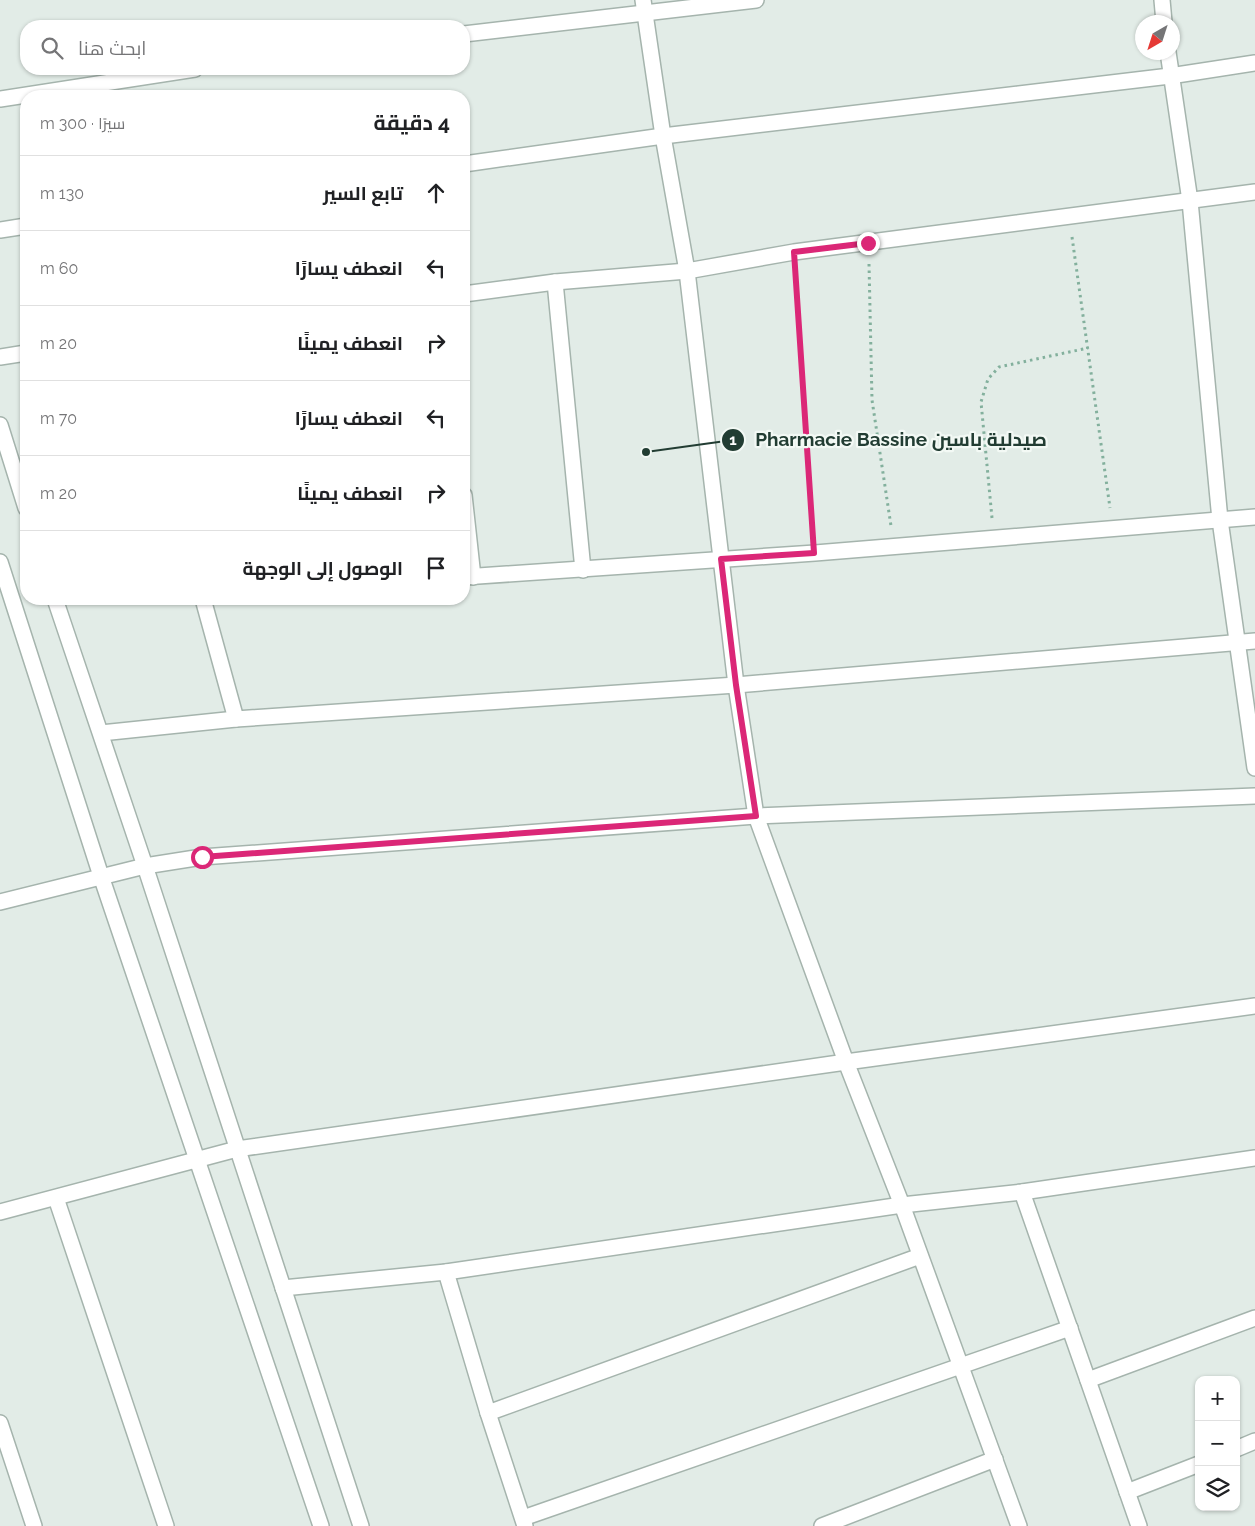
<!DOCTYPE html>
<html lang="ar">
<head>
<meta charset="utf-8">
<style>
  :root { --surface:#fff; --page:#f2f2f2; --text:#202124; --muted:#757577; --line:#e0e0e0 }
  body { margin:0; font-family:Raleway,Cairo,sans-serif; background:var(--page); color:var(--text); direction:rtl }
  .controls { position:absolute; right:15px; bottom:15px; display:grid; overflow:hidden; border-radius:10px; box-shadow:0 1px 4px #0004 }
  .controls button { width:45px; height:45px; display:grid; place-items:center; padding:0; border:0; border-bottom:1px solid var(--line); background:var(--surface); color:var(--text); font:25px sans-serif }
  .compass { position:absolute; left:1135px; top:15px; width:45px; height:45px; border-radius:50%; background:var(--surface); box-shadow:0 1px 4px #0004; rotate:219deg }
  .stop { position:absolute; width:15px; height:15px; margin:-11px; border:4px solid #db2777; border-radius:50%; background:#fff }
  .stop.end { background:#db2777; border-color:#fff; box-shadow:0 1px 5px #0008 }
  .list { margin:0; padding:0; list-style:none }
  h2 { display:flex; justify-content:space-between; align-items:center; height:65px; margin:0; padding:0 20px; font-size:21px }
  h2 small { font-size:16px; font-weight:400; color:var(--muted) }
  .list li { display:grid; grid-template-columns:32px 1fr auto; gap:15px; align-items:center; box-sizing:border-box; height:75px; padding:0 20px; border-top:1px solid var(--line) }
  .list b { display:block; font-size:19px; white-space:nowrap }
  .list em { font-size:16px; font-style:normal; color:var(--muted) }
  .icon { flex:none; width:28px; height:28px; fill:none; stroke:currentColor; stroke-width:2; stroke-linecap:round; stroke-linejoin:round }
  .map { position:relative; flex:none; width:1255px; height:1526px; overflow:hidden; direction:ltr }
  .search { position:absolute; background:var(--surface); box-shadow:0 1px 4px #0004; left:20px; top:20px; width:450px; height:55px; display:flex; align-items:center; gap:12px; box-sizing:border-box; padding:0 18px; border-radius:20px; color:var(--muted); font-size:19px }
  .panel { position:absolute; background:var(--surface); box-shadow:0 1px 4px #0004; left:20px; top:90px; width:450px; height:515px; border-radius:20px; direction:rtl }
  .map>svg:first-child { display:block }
</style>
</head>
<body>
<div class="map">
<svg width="1255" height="1526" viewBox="0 0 1255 1526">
  <rect width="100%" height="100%" fill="#e2ece7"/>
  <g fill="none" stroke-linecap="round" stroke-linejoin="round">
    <!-- minor casing -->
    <g stroke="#a5b4ad" stroke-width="18">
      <g id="minor">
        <polyline points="643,0 663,136 687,271 736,685 756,816 846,1062 902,1205 1019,1526"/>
        <polyline points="1162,0 1164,22"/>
        <polyline points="464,34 756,0"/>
        <polyline points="1168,52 1190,201 1220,520 1255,768"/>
        <polyline points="0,99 195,69"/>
        <polyline points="464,164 663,136 1170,76 1255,63"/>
        <polyline points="0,230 26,226"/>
        <polyline points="555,282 583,570"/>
        <polyline points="464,294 555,282 687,271 794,252 1255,192"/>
        <polyline points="0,357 26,353"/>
        <polyline points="0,425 26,508"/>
        <polyline points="464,495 473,577"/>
        <polyline points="0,562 101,876 321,1526"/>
        <polyline points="464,577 815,553 1255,517"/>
        <polyline points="55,599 145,866 361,1526"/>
        <polyline points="203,599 236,719"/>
        <polyline points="101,733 236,719 736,685 1255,641"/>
        <polyline points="0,902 145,866 202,857 756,816 1255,796"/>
        <polyline points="1022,1192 1139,1526"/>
        <polyline points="56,1198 166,1526"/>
        <polyline points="0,1212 237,1149 846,1062 1255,1006"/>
        <polyline points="446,1272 488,1413 525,1526"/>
        <polyline points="283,1288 446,1272 902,1205 1022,1192 1255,1158"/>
        <polyline points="1088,1380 1255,1318"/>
        <polyline points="488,1413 920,1256"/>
        <polyline points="0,1423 34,1526"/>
        <polyline points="1236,1449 1255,1441"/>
        <polyline points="1127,1492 1199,1464"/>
        <polyline points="523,1518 1070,1328"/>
        <polyline points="822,1526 995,1459"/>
      </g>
    </g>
    <!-- path -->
    <g stroke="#83b09d" stroke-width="3" stroke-dasharray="2.5 4" stroke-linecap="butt">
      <polyline points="1072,237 1110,508"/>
      <polyline points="869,264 872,400 891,526"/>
      <polyline points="795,272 813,533"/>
      <polyline points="992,518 981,402 988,379 999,367 1088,348"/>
    </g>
    <!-- minor -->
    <use href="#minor" stroke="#fff" stroke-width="15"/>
  </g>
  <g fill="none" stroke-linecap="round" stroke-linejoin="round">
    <!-- route -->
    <polyline stroke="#db2777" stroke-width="6" points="202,857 756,816 736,685 721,559 814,553 794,252 868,243"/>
  </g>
  <!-- callouts -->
  <path fill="none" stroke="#223d33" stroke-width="2" d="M646 452L733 440"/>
  <g fill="#223d33" stroke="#f3f9f5" stroke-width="2">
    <circle cx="646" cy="452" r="5"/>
    <circle cx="733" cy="440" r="12"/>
  </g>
  <g font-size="15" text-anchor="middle" font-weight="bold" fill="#fff">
    <text x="733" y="445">1</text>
  </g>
  <g font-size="19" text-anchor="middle" font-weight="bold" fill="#223d33" stroke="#f3f9f5" stroke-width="4.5" stroke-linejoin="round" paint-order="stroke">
    <text x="901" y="446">Pharmacie Bassine صيدلية باسين</text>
  </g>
</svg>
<div class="controls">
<button>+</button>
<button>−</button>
<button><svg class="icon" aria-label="layers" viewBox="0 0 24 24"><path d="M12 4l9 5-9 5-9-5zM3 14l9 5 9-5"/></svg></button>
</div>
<svg class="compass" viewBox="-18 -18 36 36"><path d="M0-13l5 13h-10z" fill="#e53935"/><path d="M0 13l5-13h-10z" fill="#757577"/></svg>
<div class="stop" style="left:202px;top:857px"></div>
<div class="stop end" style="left:868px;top:243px"></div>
<div class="search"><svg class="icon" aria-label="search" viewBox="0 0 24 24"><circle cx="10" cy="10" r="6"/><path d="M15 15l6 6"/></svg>ابحث هنا</div>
<section class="panel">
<h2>4 دقيقة<small>سيرًا · 300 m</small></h2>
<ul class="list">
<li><svg class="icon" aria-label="ahead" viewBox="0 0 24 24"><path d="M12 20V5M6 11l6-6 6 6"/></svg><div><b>تابع السير</b></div><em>130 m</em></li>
<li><svg class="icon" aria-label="left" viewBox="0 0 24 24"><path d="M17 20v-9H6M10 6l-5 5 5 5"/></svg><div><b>انعطف يسارًا</b></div><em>60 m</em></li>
<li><svg class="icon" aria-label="right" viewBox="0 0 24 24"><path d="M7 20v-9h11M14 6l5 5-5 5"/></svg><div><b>انعطف يمينًا</b></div><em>20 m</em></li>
<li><svg class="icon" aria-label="left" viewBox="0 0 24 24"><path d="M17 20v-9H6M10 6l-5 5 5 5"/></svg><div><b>انعطف يسارًا</b></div><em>70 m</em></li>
<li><svg class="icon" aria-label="right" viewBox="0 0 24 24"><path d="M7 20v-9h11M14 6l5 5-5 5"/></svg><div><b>انعطف يمينًا</b></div><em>20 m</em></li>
<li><svg class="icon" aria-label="arrive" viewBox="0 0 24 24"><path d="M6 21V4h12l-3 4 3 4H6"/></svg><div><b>الوصول إلى الوجهة</b></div></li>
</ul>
</section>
</div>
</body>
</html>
